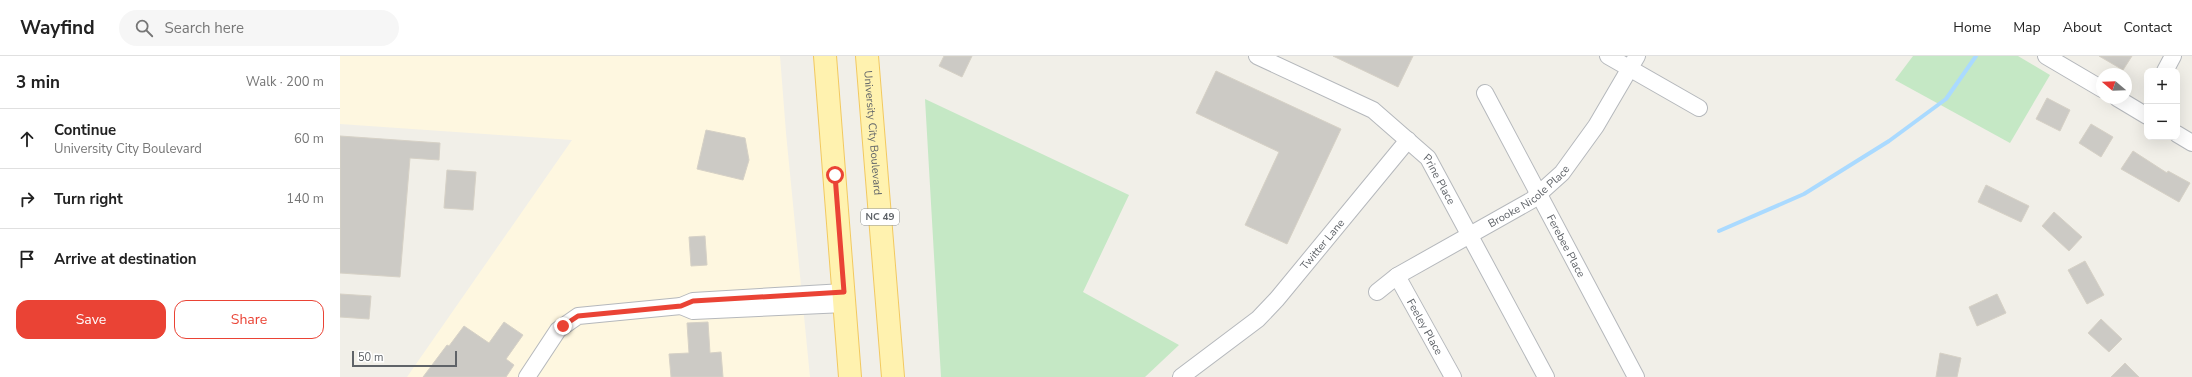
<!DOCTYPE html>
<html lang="en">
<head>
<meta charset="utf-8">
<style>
  :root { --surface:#fff; --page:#f6f6f6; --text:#222; --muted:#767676; --line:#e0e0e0; --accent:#ea4335 }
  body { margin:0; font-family:"Nunito Sans",sans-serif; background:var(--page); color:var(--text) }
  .controls { position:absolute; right:12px; top:12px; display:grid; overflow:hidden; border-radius:8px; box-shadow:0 4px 16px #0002 }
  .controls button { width:36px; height:36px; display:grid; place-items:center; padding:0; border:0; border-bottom:1px solid var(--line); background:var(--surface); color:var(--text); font:20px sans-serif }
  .compass { position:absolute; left:1756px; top:12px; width:36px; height:36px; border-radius:50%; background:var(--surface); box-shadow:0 4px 16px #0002; rotate:289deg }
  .scale { position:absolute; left:12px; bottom:10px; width:105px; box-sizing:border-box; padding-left:4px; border:2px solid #5f6368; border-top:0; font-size:11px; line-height:14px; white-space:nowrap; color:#5f6368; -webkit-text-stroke:3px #fff; paint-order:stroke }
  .stop { position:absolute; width:12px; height:12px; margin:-9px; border:3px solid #ea4335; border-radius:50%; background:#fff }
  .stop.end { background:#ea4335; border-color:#fff; box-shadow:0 1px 4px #0008 }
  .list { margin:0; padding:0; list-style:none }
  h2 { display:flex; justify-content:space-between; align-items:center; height:52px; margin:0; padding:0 16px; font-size:17px }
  h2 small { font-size:13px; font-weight:400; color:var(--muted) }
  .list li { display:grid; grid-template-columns:26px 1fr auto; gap:12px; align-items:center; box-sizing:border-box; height:60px; padding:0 16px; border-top:1px solid var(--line) }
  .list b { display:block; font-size:15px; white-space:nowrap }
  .list p { margin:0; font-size:13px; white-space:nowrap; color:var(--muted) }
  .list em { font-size:13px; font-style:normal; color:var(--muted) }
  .actions { display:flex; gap:8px; padding:12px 16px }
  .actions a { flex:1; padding:9px 0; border:1px solid var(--accent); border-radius:12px; text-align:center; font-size:14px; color:var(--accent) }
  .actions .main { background:var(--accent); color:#fff }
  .icon { flex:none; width:22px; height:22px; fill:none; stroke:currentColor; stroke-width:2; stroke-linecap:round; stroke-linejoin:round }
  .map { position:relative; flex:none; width:1852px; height:321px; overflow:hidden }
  header { display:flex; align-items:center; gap:24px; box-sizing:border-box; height:56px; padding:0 20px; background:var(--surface); border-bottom:1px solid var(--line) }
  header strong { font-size:19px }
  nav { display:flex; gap:22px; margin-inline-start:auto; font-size:14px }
  .search { width:280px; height:36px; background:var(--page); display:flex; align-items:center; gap:10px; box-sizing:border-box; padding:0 14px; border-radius:22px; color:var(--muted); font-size:15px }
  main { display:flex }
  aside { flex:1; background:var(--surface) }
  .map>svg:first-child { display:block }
</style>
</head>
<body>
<header>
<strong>Wayfind</strong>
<div class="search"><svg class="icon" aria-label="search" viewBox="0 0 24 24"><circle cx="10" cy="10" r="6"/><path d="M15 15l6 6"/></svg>Search here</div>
<nav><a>Home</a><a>Map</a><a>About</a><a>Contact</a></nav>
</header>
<main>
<aside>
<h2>3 min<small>Walk · 200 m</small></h2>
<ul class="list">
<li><svg class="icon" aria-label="ahead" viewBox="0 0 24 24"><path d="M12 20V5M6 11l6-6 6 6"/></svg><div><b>Continue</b><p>University City Boulevard</p></div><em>60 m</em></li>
<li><svg class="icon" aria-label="right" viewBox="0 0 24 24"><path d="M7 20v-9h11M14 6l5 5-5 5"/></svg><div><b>Turn right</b></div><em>140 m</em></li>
<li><svg class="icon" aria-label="arrive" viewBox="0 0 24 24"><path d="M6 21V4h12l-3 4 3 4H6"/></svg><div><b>Arrive at destination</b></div></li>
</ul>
<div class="actions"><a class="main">Save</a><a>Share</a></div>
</aside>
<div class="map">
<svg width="1852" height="321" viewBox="0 0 1852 321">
  <rect width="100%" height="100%" fill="#f1efe8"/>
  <!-- commercial -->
  <polygon fill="#fef7e0" points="0,0 440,0 446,77 470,321 67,321 232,84 0,68"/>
  <!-- green -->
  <g fill="#c5e8c5">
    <polygon points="1573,0 1678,0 1710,19 1670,87 1555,24"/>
    <polygon points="585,43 789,139 743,236 839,289 805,321 601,321"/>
  </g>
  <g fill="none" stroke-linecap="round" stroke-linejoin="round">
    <!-- stream -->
    <polyline stroke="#aadaff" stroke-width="4" points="1379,175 1464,138 1549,85 1606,43 1636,0"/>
  </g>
  <!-- building -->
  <g fill="#cccac5" stroke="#d6d1c6">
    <polygon points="604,0 632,0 622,21 599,10"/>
    <polygon points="993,0 1073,0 1058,31"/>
    <polygon points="1759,0 1792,0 1783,14"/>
    <polygon points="876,15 1001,73 947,188 905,169 939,96 856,57"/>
    <polygon points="1707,42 1730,54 1720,75 1696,63"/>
    <polygon points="1751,68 1773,81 1761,101 1739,87"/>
    <polygon points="366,74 405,82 409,104 403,124 357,113"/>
    <polygon points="0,80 100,87 99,104 70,102 60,221 0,217"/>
    <polygon points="1793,95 1827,117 1828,115 1850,127 1839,146 1781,113"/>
    <polygon points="107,114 136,116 133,154 104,152"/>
    <polygon points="1646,129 1689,150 1681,166 1638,146"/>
    <polygon points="1714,156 1742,181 1729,195 1702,170"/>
    <polygon points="365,180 367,209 351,210 349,181"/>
    <polygon points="1745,205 1764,239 1747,248 1728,214"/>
    <polygon points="0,238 31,240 29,263 0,261"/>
    <polygon points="1657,238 1666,257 1637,270 1629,251"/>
    <polygon points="1761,263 1782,283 1769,296 1748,277"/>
    <polygon points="164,266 183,279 166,303 174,309 166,321 83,321 107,289 109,290 124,270 149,287"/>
    <polygon points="368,266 370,297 381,296 383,321 331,321 329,298 349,297 347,267"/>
    <polygon points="1600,297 1621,302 1617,321 1596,321"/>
    <polygon points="1785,307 1799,321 1771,321"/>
  </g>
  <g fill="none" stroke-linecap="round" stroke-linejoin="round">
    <!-- street casing -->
    <g stroke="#b5b8bc" stroke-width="18">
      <g id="street">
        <path id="s1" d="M917 0 1033 54 1088 102 1206 321"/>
        <polyline points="1268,0 1359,52"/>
        <polyline points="1706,0 1762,33"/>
        <polyline points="1825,15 1833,0"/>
        <path id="s2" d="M1145 37 1296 321"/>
        <polyline points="1777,42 1807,60"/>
        <polyline points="1837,78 1852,87"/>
        <path id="s3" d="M1057 220 1113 321"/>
        <polyline points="504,236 353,245 341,250 353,255 505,248"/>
        <path id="s4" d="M1037 236 1057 220 1192 144 1222 117 1256 70 1297 0"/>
        <polyline points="187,321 218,274 238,260 341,250"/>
        <path id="s5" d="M841 321 918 263 937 243 1068 84"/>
      </g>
    </g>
    <!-- primary casing -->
    <g stroke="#f2c960" stroke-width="24">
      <g id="primary">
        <polyline points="485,0 510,321"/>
        <path id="s6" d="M527 0 553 321"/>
      </g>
    </g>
    <!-- street -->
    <use href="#street" stroke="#fff" stroke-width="16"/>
    <!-- primary -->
    <use href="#primary" stroke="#fff2af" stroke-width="22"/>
  </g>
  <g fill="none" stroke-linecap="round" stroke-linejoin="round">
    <!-- route -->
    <polyline stroke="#ea4335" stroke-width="5" points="223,270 238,260 341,250 353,245 504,236 495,119"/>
  </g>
  <g text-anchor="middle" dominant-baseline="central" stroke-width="3" stroke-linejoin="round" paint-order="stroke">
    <!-- shield labels -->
    <rect fill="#fff" stroke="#8f9295" stroke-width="1" x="521" y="153" width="38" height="16" rx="3"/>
    <g font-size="10" font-weight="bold" fill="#5f6368">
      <text x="540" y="161">NC 49</text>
    </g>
    <!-- street labels -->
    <g font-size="11" fill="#5f6368" stroke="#fff">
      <text stroke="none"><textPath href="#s6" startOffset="77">University City Boulevard</textPath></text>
      <text stroke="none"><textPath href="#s1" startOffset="225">Prine Place</textPath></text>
      <text stroke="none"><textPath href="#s4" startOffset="180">Brooke Nicole Place</textPath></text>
      <text stroke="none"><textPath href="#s5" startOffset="195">Twitter Lane</textPath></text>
      <text stroke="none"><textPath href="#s2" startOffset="173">Ferebee Place</textPath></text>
      <text stroke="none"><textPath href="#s3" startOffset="58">Feeley Place</textPath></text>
    </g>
  </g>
</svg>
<div class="controls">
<button>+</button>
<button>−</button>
</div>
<svg class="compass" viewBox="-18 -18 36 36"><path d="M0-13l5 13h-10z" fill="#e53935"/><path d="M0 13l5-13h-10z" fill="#767676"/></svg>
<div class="scale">50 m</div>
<div class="stop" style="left:495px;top:119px"></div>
<div class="stop end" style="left:223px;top:270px"></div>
</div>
</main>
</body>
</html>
